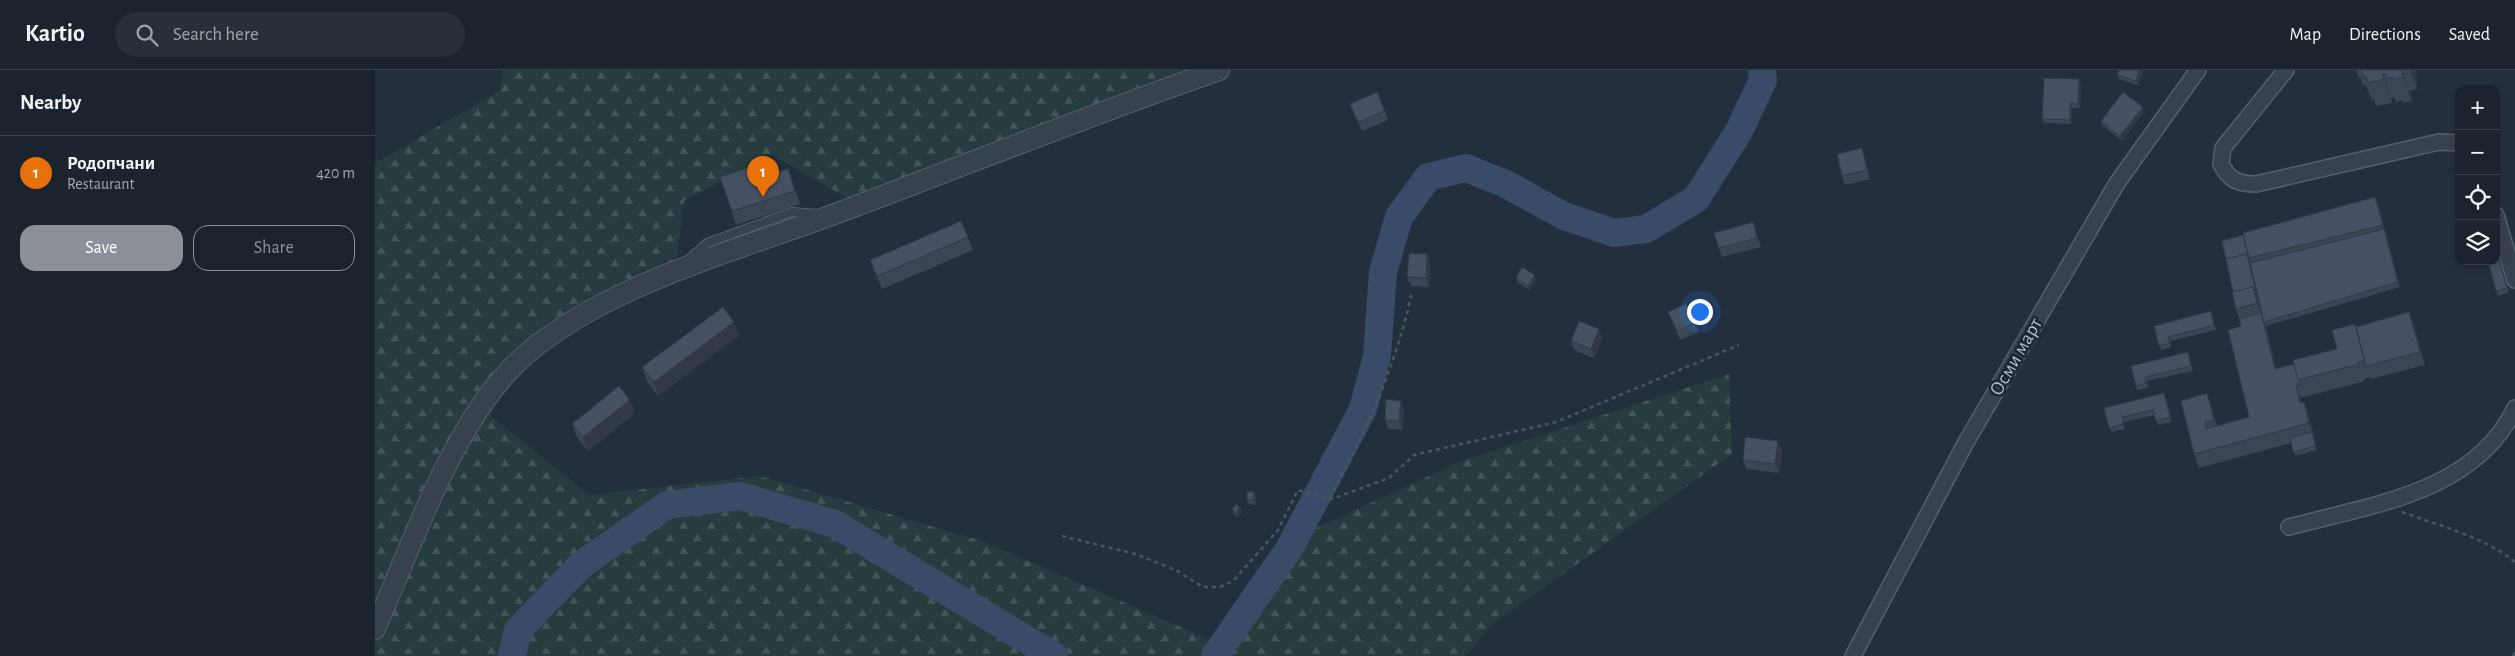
<!DOCTYPE html>
<html lang="en">
<head>
<meta charset="utf-8">
<style>
  :root { --surface:#1b232e; --page:#282f3a; --text:#f1f3f6; --muted:#a0a4aa; --line:#39404a; --accent:#8c9099 }
  body { margin:0; font-family:"Alegreya Sans",sans-serif; background:var(--page); color:var(--text) }
  .controls { position:absolute; right:15px; top:15px; display:grid; overflow:hidden; border-radius:10px; box-shadow:0 2px 8px #0003 }
  .controls button { width:45px; height:45px; display:grid; place-items:center; padding:0; border:0; border-bottom:1px solid var(--line); background:var(--surface); color:var(--text); font:25px sans-serif }
  .you { position:absolute; left:1324px; top:241px; width:18px; height:18px; margin:-12px; border:4px solid #fff; border-radius:50%; background:#1a73e8; box-shadow:0 0 0 8px #1a73e833 }
  .badge { display:grid; place-items:center; width:32px; height:32px; border-radius:50%; background:var(--accent); color:#fff; font-size:16px; font-weight:700 }
  .pin { position:absolute; translate:-50% -41px; filter:drop-shadow(0 1px 2px #0008) }
  .pin::after { content:''; position:absolute; top:26px; width:18px; height:15px; background:inherit; clip-path:polygon(0 0,100% 0,50% 100%) }
  .list { margin:0; padding:0; list-style:none }
  h2 { display:flex; justify-content:space-between; align-items:center; height:65px; margin:0; padding:0 20px; font-size:21px }
  h2 small { font-size:16px; font-weight:400; color:var(--muted) }
  .list li { display:grid; grid-template-columns:32px 1fr auto; gap:15px; align-items:center; box-sizing:border-box; height:75px; padding:0 20px; border-top:1px solid var(--line) }
  .list b { display:block; font-size:19px; white-space:nowrap }
  .list p { margin:0; font-size:16px; white-space:nowrap; color:var(--muted) }
  .list em { font-size:16px; font-style:normal; color:var(--muted) }
  .actions { display:flex; gap:10px; padding:15px 20px }
  .actions a { flex:1; padding:11px 0; border:1px solid var(--accent); border-radius:15px; text-align:center; font-size:18px; color:var(--accent) }
  .actions .main { background:var(--accent); color:#fff }
  .icon { flex:none; width:28px; height:28px; fill:none; stroke:currentColor; stroke-width:2; stroke-linecap:round; stroke-linejoin:round }
  .map { position:relative; flex:none; width:2140px; height:586px; overflow:hidden }
  header { display:flex; align-items:center; gap:30px; box-sizing:border-box; height:70px; padding:0 25px; background:var(--surface); border-bottom:1px solid var(--line) }
  header strong { font-size:24px }
  nav { display:flex; gap:28px; margin-inline-start:auto; font-size:18px }
  .search { width:350px; height:45px; background:var(--page); display:flex; align-items:center; gap:12px; box-sizing:border-box; padding:0 18px; border-radius:28px; color:var(--muted); font-size:19px }
  main { display:flex }
  aside { flex:1; background:var(--surface) }
  .map>svg:first-child { display:block }
</style>
</head>
<body>
<header>
<strong>Kartio</strong>
<div class="search"><svg class="icon" aria-label="search" viewBox="0 0 24 24"><circle cx="10" cy="10" r="6"/><path d="M15 15l6 6"/></svg>Search here</div>
<nav><a>Map</a><a>Directions</a><a>Saved</a></nav>
</header>
<main>
<aside>
<h2>Nearby<small></small></h2>
<ul class="list">
<li><span class="badge" style="background:#e8710a">1</span><div><b>Родопчани</b><p>Restaurant</p></div><em>420 m</em></li>
</ul>
<div class="actions"><a class="main">Save</a><a>Share</a></div>
</aside>
<div class="map">
<svg width="2140" height="586" viewBox="0 0 2140 586">
  <defs>
    <pattern id="forest-firs" width="22" height="20" patternUnits="userSpaceOnUse" patternTransform="scale(1.25)"><rect width="22" height="20" fill="#263c3f"/><path d="M5 1l3.5 6h-7zM16 11l3.5 6h-7z" fill="#435659"/></pattern>
  </defs>
  <rect width="100%" height="100%" fill="#242f3e"/>
  <!-- forest -->
  <polygon fill="url(#forest-firs)" points="128,0 845,0 484,135 397,85 309,131 300,202 170,253 106,338 214,425 385,406 607,471 847,575 935,461 1084,392 1354,304 1357,384 1119,553 1090,586 0,586 0,93 126,20"/>
  <g fill="none" stroke-linecap="round" stroke-linejoin="round">
    <!-- river -->
    <g stroke="#394c67" stroke-width="28">
      <polyline points="137,586 143,560 206,495 292,435 365,426 460,454 679,586"/>
      <polyline points="840,586 914,479 988,339 1002,286 1008,202 1024,147 1053,107 1091,98 1131,114 1189,146 1239,163 1271,159 1321,129 1364,61 1388,10 1387,0"/>
    </g>
    <!-- service casing -->
    <g stroke="#565f6c" stroke-width="10">
      <polyline id="service" points="314,189 332,173 417,142 443,144"/>
    </g>
    <!-- minor casing -->
    <g stroke="#565f6c" stroke-width="18">
      <g id="minor">
        <path d="M1911 0 1848 78 1846 94C1854 110 1863 114 1881 114L2064 72 2084 73"/>
        <polyline points="2121,145 2140,210"/>
        <path d="M1914 457C1995 435 2100 423 2140 338"/>
        <polyline points="1478,586 1590,374 1742,113 1823,0"/>
      </g>
    </g>
    <!-- tertiary casing -->
    <g stroke="#565f6c" stroke-width="22">
      <path id="tertiary" d="M0 559C35 479 72 371 129 306 202 223 355 183 457 145 586 97 714 45 844 0"/>
    </g>
    <!-- path -->
    <g stroke="#44595c" stroke-width="2.5" stroke-dasharray="4 4" stroke-linecap="butt">
      <path d="M955 428C991 363 1021 295 1037 222"/>
      <path d="M2027 442C2063 455 2111 468 2140 492"/>
      <polyline points="687,466 760,484 801,500 828,517 845,517 858,511 903,460 923,420 954,430 1014,408 1039,385 1181,352 1364,275"/>
      <polyline points="2138,586 2140,582"/>
    </g>
    <!-- service -->
    <use href="#service" stroke="#38414e" stroke-width="8"/>
    <!-- minor -->
    <use href="#minor" stroke="#38414e" stroke-width="15"/>
    <!-- tertiary -->
    <use href="#tertiary" stroke="#38414e" stroke-width="20"/>
  </g>
  <!-- wall -->
  <g fill="#3b4654">
    <polygon points="1768,0 1763,15 1744,9 1742,5"/>
    <polygon points="1981,0 2041,0 2042,19 2034,21 2037,31 2028,33 2027,30 2021,32 2019,27 2016,28 2017,33 2001,36 1999,29 1997,30 1991,15 1988,16 1986,9 1985,9"/>
    <polygon points="1704,9 1706,14 1705,38 1697,38 1696,54 1669,53 1667,49"/>
    <polygon points="975,34 1010,41 1013,50 987,61"/>
    <polygon points="1768,37 1769,42 1747,71 1727,55 1726,51"/>
    <polygon points="1490,87 1495,109 1470,115 1467,106"/>
    <polygon points="388,93 392,106 413,99 425,134 361,155 357,141"/>
    <polygon points="2000,127 2004,136 2025,217 1891,256 1901,299 1919,294 1962,279 1981,258 2034,242 2039,255 2050,295 1996,309 1995,307 1989,309 1990,311 1925,328 1926,332 1929,332 1934,345 1942,380 1920,386 1916,373 1824,398 1819,384 1806,331 1837,337 1842,356 1874,347 1866,256 1861,239 1851,189 1868,165"/>
    <polygon points="1378,152 1386,177 1347,187 1344,178"/>
    <polygon points="593,167 598,180 507,219 495,190"/>
    <polygon points="2121,178 2134,222 2123,226 2121,221"/>
    <polygon points="1052,184 1055,193 1054,217 1036,216 1032,207"/>
    <polygon points="1160,205 1161,209 1155,220 1143,213 1141,208"/>
    <polygon points="1836,241 1841,260 1795,271 1796,277 1786,280 1779,256"/>
    <polygon points="1293,242 1320,253 1323,262 1305,270"/>
    <polygon points="1224,259 1227,268 1219,288 1199,280 1196,271"/>
    <polygon points="364,265 283,326 272,311 267,297"/>
    <polygon points="1813,282 1818,301 1772,311 1773,318 1762,320 1756,296"/>
    <polygon points="1791,328 1797,352 1783,355 1780,345 1748,352 1750,359 1736,362 1729,338"/>
    <polygon points="255,330 260,343 213,381 202,367 197,354"/>
    <polygon points="1026,331 1029,340 1027,360 1013,359 1010,350"/>
    <polygon points="1403,371 1407,380 1404,403 1371,399 1368,390"/>
    <polygon points="881,427 881,435 874,434 872,430"/>
    <polygon points="857,439 867,442 863,447 859,444"/>
  </g>
  <!-- shaded-wall -->
  <g fill="#303945">
    <polygon points="1764,0 1768,0 1763,15 1761,11"/>
    <polygon points="2027,0 2034,21 2037,31 2028,7"/>
    <polygon points="2035,0 2041,0 2042,19"/>
    <polygon points="2008,4 2016,28 2017,33 2009,9"/>
    <polygon points="1704,9 1706,14 1705,38 1703,34"/>
    <polygon points="1695,33 1697,38 1696,54 1695,50"/>
    <polygon points="1768,37 1769,42 1747,71 1745,66"/>
    <polygon points="1487,78 1490,87 1495,109 1492,100"/>
    <polygon points="2000,127 2004,136 2025,217 2023,212"/>
    <polygon points="1052,184 1055,193 1054,217 1051,208"/>
    <polygon points="1872,184 1877,197 1889,252 1905,312 1900,299 1886,243 1882,233"/>
    <polygon points="1160,205 1161,209 1155,220 1153,216"/>
    <polygon points="2034,242 2039,255 2050,295 2045,282"/>
    <polygon points="359,252 364,265 283,326 279,312"/>
    <polygon points="1224,259 1227,268 1219,288 1216,279"/>
    <polygon points="1921,314 1925,328 1930,346 1925,333"/>
    <polygon points="1832,323 1837,337 1843,363 1839,350"/>
    <polygon points="255,330 260,343 213,381 208,367"/>
    <polygon points="1026,331 1029,340 1027,360 1024,351"/>
    <polygon points="1929,332 1934,345 1942,380 1934,353"/>
    <polygon points="1403,371 1407,380 1404,403 1400,394"/>
    <polygon points="879,422 881,427 881,435 879,430"/>
    <polygon points="865,437 867,442 863,447 861,443"/>
  </g>
  <!-- building -->
  <g fill="#455162" stroke="#303945">
    <polygon points="1744,0 1764,0 1761,11 1742,5"/>
    <polygon points="1986,0 2026,0 2028,7 2019,10 2018,7 2012,8 2011,4 2008,4 2009,9 1993,13 1991,6 1988,6"/>
    <polygon points="1669,8 1704,9 1703,34 1695,33 1695,50 1667,49"/>
    <polygon points="1002,22 1010,41 983,52 975,34"/>
    <polygon points="1748,22 1768,37 1745,66 1726,51"/>
    <polygon points="1487,78 1492,100 1467,106 1462,84"/>
    <polygon points="388,93 392,106 413,99 420,121 357,141 345,107"/>
    <polygon points="2000,127 2008,155 1874,188 1868,163"/>
    <polygon points="586,151 593,167 502,206 495,190"/>
    <polygon points="1378,152 1382,168 1344,178 1339,163"/>
    <polygon points="2009,159 2023,212 1889,252 1875,193"/>
    <polygon points="1868,165 1874,188 1872,184 1851,189 1847,171"/>
    <polygon points="2121,180 2132,218 2121,221 2113,191 2121,191"/>
    <polygon points="1034,183 1052,184 1051,208 1032,207"/>
    <polygon points="1872,184 1882,227 1878,217 1858,222 1851,189"/>
    <polygon points="1147,197 1160,205 1153,216 1141,208"/>
    <polygon points="1878,217 1882,233 1861,239 1857,222"/>
    <polygon points="1311,234 1320,253 1302,261 1293,242"/>
    <polygon points="348,237 359,252 279,312 267,297"/>
    <polygon points="1836,241 1839,255 1793,267 1795,273 1784,276 1779,256"/>
    <polygon points="2034,242 2045,282 1991,296 1981,257"/>
    <polygon points="1886,243 1900,299 1919,294 1925,314 1921,314 1925,333 1929,332 1934,353 1819,384 1806,331 1832,323 1839,350 1830,352 1831,359 1874,347 1853,260 1866,256 1864,249"/>
    <polygon points="1204,251 1224,259 1216,279 1196,271"/>
    <polygon points="1980,254 1989,290 1983,292 1984,294 1923,310 1918,290 1962,279 1957,260"/>
    <polygon points="1813,282 1816,296 1770,307 1771,313 1761,316 1756,296"/>
    <polygon points="244,316 255,330 208,367 197,354"/>
    <polygon points="1789,323 1795,347 1781,351 1778,340 1747,347 1748,354 1734,358 1729,338"/>
    <polygon points="1011,329 1026,331 1024,351 1010,350"/>
    <polygon points="1937,362 1940,376 1918,382 1915,368"/>
    <polygon points="1370,367 1403,371 1400,394 1368,390"/>
    <rect x="872" y="422" width="7" height="8"/>
    <polygon points="861,434 865,437 861,443 857,439"/>
  </g>
  <g text-anchor="middle" dominant-baseline="central" stroke-width="5" stroke-linejoin="round" paint-order="stroke">
    <!-- street labels -->
    <g font-size="20" fill="#b4bcc9" stroke="#1d2633">
      <text transform="translate(1641 287) rotate(-60)">Осми март</text>
    </g>
  </g>
</svg>
<div class="controls">
<button>+</button>
<button>−</button>
<button><svg class="icon" aria-label="locate" viewBox="0 0 24 24"><circle cx="12" cy="12" r="6"/><path d="M12 2v4M12 18v4M2 12h4M18 12h4"/></svg></button>
<button><svg class="icon" aria-label="layers" viewBox="0 0 24 24"><path d="M12 4l9 5-9 5-9-5zM3 14l9 5 9-5"/></svg></button>
</div>
<div class="you"></div>
<div class="pin badge" style="left:388px;top:127px;background:#e8710a">1</div>
</div>
</main>
</body>
</html>
